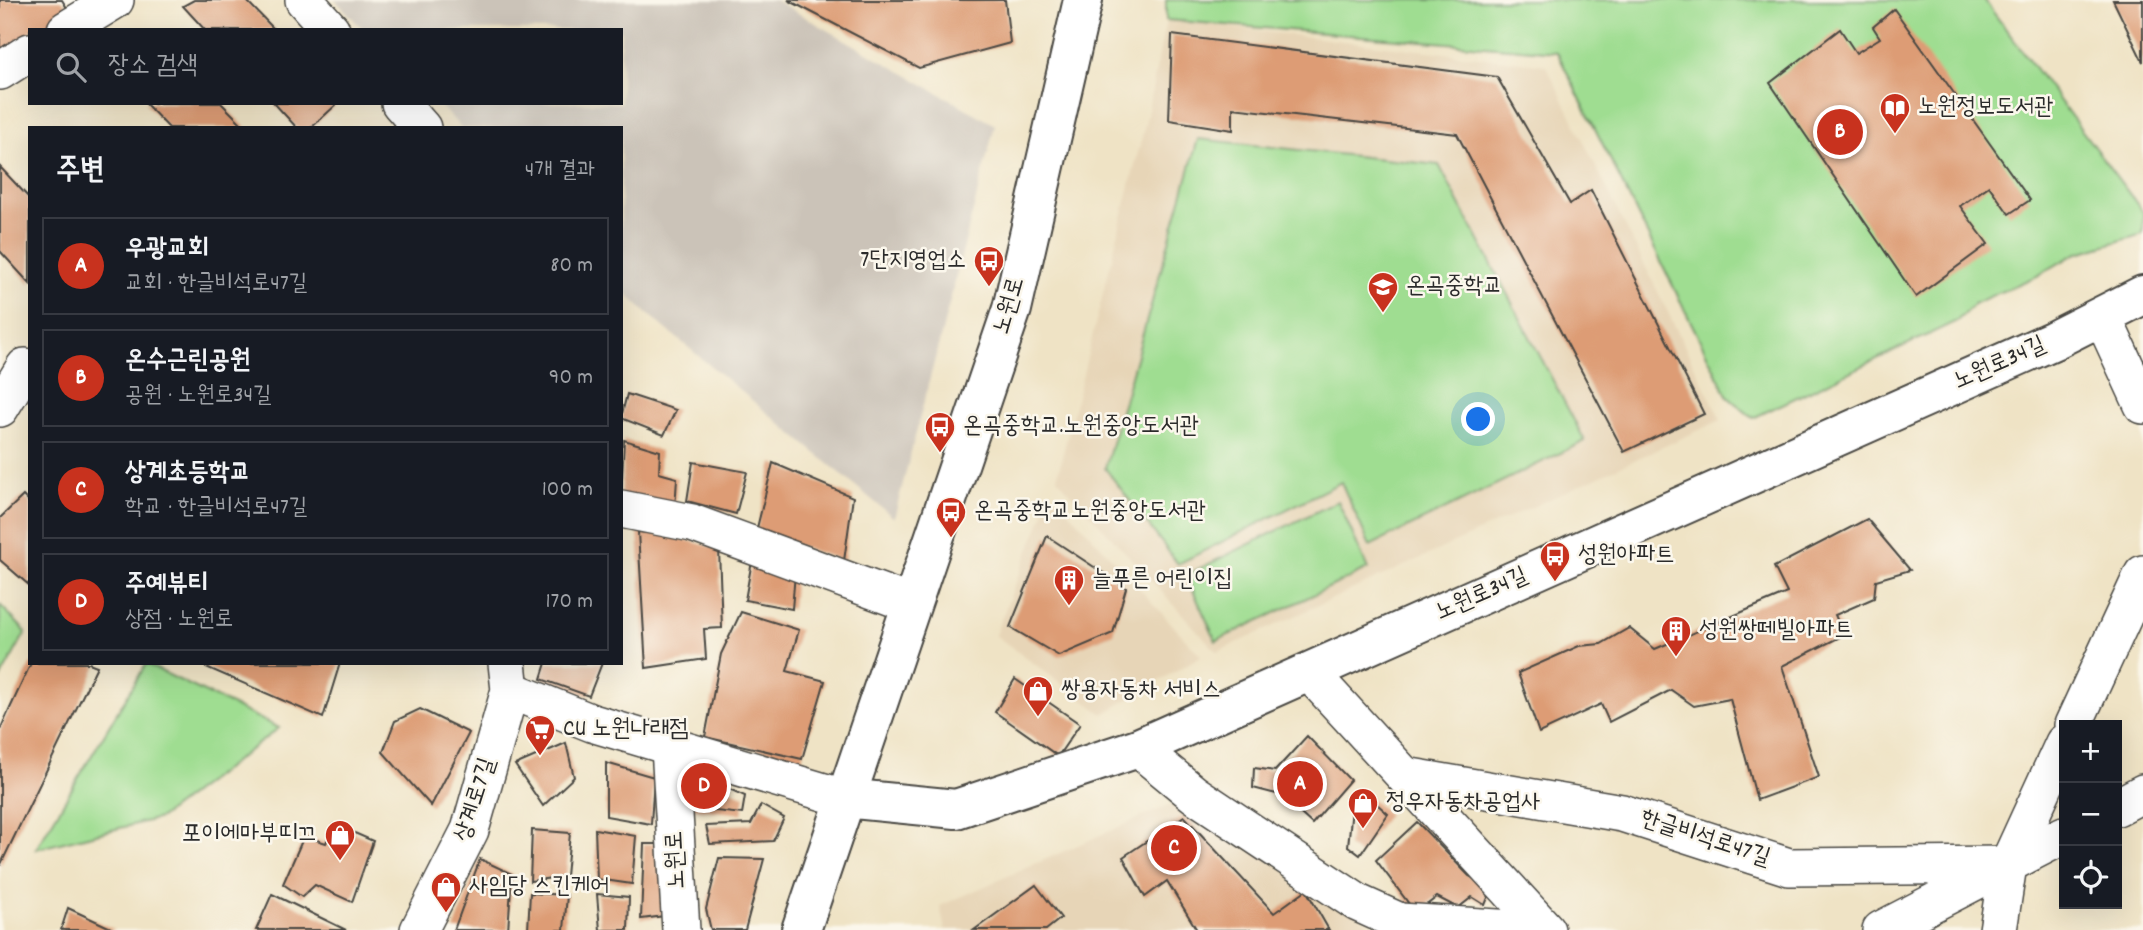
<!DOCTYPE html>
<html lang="ko">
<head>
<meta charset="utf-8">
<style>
  :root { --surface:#171b24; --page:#242831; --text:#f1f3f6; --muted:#9ea1a6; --line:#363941; --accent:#c8321e }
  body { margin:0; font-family:Dekko,"Poor Story",sans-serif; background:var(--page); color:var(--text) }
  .controls { position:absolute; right:21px; bottom:21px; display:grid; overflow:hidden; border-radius:0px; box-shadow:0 7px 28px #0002 }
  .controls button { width:63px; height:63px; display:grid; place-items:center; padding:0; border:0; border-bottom:2px solid var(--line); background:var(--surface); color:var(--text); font:35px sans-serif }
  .you { position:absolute; left:1479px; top:420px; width:24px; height:24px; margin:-18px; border:5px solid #fff; border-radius:50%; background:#1a73e8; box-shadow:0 0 0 10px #1a73e833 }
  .badge { display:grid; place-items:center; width:46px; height:46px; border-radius:50%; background:var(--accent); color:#fff; font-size:23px; font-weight:700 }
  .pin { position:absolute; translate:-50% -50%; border:4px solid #fff; box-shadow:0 2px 7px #0006 }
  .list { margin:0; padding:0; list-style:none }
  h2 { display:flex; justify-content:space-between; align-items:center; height:91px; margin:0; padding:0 28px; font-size:30px }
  h2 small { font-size:23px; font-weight:400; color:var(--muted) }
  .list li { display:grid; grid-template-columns:46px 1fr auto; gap:21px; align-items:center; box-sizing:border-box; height:98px; margin:0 14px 14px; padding:0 14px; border:2px solid var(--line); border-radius:0px }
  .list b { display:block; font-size:26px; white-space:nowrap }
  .list p { margin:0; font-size:23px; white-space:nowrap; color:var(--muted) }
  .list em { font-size:23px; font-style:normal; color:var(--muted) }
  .icon { flex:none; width:38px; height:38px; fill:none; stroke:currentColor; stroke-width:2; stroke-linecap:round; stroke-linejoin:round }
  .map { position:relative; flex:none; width:2143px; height:930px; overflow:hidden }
  .search { position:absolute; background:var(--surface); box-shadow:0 7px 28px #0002; left:28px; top:28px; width:595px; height:77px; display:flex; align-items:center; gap:18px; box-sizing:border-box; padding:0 24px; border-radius:0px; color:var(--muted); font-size:26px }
  .panel { position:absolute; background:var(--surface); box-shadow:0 7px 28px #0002; left:28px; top:126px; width:595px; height:539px; border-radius:0px }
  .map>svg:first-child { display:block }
</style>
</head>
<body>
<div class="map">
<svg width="2143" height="930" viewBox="0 0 2143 930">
  <rect width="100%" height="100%" fill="#fbf7ec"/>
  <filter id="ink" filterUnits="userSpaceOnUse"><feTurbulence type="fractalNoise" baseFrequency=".0143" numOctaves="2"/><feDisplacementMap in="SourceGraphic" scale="14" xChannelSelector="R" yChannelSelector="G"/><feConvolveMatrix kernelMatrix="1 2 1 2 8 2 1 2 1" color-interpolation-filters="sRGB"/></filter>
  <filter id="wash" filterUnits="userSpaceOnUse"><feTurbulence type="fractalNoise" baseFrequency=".00686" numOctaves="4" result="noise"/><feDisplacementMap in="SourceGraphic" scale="28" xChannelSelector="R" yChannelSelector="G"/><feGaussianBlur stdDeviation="1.57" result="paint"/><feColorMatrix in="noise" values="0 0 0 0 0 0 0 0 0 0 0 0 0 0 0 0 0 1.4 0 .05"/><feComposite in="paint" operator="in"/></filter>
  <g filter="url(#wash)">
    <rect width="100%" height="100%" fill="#efe3c5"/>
    <!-- built -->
    <g fill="#e7d5b7">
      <polygon points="1166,20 1546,65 1721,420 1217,652 1057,478 1145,125"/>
      <polygon points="1052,493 1201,656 1103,714 995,635"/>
      <polygon points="1194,794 1378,930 945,930 940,906"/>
    </g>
    <!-- industrial -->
    <polygon fill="#cbc3b8" points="335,0 775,0 995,125 894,518 642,309 621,288 621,128 462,128 437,103 621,103 621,30 364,30"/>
    <!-- green -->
    <g fill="#9fdd91" stroke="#65845e" stroke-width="2">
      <polygon points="1166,0 1984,0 2143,212 2143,234 2075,254 2037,276 1975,303 1957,321 1753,418 1728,397 1557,52 1166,20"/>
      <polygon points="1198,139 1439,165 1585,441 1370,546 1341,482 1178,564 1105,468"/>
      <polygon points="1338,501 1368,569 1216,641 1186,575"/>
      <polygon points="0,605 26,632 0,679"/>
      <polygon points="146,664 279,728 160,818 36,849"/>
    </g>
    <g id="blocks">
      <!-- building -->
      <g fill="#dd9c75">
        <polygon points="0,0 62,0 72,16 51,30 30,30 30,43 0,62"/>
        <polygon points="194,0 246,0 275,30 205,30 183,6"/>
        <polygon points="788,0 1005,0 1010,43 919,68"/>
        <polygon points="2113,0 2143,0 2143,62"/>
        <polygon points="1894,9 2030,200 2009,214 1989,186 1960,206 1988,244 1916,297 1770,83 1840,29 1856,53 1880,38 1873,27"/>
        <polygon points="1172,35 1497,77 1570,204 1591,190 1704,414 1624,452 1457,134 1233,108 1233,130 1169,120"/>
        <polygon points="145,103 221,103 246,128 169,128"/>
        <polygon points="274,103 338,103 311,128 297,128"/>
        <polygon points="0,167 30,199 30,284 0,251"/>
        <polygon points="627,394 676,410 664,435 621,418"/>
        <polygon points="624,440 660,451 659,473 677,478 675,509 621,500"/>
        <polygon points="693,462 747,472 736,514 687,501"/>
        <polygon points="773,463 853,497 844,561 756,532"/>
        <polygon points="23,496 30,503 30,586 0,560 0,518"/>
        <polygon points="1867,519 1910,570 1876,580 1874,598 1835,615 1844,635 1782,666 1819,777 1757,800 1730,699 1694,706 1671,690 1609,722 1601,704 1539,733 1518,673 1579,646 1601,644 1629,628 1655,649 1787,593 1774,567"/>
        <polygon points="638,532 668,535 719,549 722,628 704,629 706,659 646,668"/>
        <polygon points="1047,536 1126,588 1113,633 1059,656 1010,627"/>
        <polygon points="752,561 795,573 792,609 745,600"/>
        <polygon points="741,612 799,630 787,671 825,681 802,759 705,737 721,654"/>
        <polygon points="31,663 89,663 97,666 0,866 0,730"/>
        <polygon points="197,663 340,663 323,718"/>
        <polygon points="546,663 602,663 589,696 541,679"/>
        <polygon points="1015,679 1080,724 1058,756 995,712"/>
        <polygon points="420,709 469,733 431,806 383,752 395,721"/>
        <polygon points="1307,736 1350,780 1312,824 1280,795 1253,788 1254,768 1275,771"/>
        <polygon points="566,743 574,777 543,806 515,765"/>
        <polygon points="606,763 654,777 651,824 606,816"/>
        <polygon points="696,774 745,796 742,814 688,808"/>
        <polygon points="1365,793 1388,814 1360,855 1348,846 1352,809"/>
        <polygon points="761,805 784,818 773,841 710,844 706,826 751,824"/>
        <polygon points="1184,816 1274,913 1306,890 1329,930 1197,930 1167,881 1145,897 1123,857"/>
        <polygon points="1417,822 1469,876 1492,888 1485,905 1472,897 1458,908 1437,897 1416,913 1376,860"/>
        <polygon points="334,824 373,841 352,902 315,885 302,897 283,884 304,836 326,843"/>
        <polygon points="595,829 636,836 632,884 597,879"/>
        <polygon points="532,830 570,833 566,876 530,881"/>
        <polygon points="644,844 665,844 664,916 641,919"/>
        <polygon points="719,858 764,859 745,930 711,930 706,909"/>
        <polygon points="480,859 512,874 508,930 454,930"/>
        <polygon points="1036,885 1061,918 1046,930 974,930"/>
        <polygon points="530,893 567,895 564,930 528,930"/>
        <polygon points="272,894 346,930 256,930"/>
        <polygon points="597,894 629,897 628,930 600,930"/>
        <polygon points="68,908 115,930 61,930"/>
      </g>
    </g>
  </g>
  <g filter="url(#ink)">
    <use href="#blocks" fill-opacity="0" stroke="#484742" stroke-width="2"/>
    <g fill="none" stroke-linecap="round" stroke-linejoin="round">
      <!-- street casing -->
      <g stroke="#484742" stroke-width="40">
        <g id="street">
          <polyline points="304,0 331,30"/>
          <polyline points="66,30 115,0"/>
          <polyline points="0,71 30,52"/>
          <polyline points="400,103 422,128"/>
          <polyline points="2102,316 2143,405"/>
          <polyline points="0,408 25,367"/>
          <polyline points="621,509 692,523 911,604"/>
          <polyline points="1309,672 1546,930"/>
          <polyline points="510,690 592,723 844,798"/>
          <polyline points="2073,725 2143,574"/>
          <polyline points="670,747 681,930"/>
          <polyline points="1138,748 1194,794 1358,903 1400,922 1530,930"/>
          <polyline points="1405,776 1622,813 1789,867 2008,865"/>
          <polyline points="2117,807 2143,793"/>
          <polyline points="419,930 470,830 510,690 507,663"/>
          <polyline points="1881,930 2064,835"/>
          <polyline points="1998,930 2008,865 2064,743"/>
        </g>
      </g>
      <!-- secondary casing -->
      <g stroke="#484742" stroke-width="42">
        <g id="secondary">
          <polyline points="844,798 956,809 1138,748 2054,340 2143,295"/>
          <polyline points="801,930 1012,309 1083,0"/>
        </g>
      </g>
      <!-- street -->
      <use href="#street" stroke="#fff" stroke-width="37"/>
      <!-- secondary -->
      <use href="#secondary" stroke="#fff" stroke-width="38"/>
    </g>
  </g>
  <!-- icons -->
  <defs>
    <g id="library-pin" transform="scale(1.575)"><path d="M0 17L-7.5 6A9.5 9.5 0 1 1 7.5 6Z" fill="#c8321e" stroke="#fbf7ec"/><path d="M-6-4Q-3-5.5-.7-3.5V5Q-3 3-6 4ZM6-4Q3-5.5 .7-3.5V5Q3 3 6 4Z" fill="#fff"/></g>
    <g id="bus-pin" transform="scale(1.575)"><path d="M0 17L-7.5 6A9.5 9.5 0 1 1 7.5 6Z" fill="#c8321e" stroke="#fbf7ec"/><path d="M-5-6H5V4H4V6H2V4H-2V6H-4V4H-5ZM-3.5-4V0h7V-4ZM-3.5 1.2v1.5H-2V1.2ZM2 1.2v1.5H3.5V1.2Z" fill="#fff"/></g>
    <g id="school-pin" transform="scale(1.575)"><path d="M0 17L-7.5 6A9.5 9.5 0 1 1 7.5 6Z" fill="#c8321e" stroke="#fbf7ec"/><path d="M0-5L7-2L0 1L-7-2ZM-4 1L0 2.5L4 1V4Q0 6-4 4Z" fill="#fff"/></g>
    <g id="building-pin" transform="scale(1.575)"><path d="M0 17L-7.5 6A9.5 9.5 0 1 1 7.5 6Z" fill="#c8321e" stroke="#fbf7ec"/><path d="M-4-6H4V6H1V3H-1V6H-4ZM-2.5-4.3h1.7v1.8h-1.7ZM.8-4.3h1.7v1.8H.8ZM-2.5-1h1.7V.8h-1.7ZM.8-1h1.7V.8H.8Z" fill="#fff"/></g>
    <g id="shop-pin" transform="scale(1.575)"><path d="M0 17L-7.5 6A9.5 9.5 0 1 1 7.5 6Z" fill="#c8321e" stroke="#fbf7ec"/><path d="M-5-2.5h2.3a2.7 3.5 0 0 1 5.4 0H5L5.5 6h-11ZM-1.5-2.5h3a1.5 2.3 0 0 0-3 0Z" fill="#fff"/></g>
    <g id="supermarket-pin" transform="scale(1.575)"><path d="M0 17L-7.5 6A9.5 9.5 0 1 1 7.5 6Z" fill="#c8321e" stroke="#fbf7ec"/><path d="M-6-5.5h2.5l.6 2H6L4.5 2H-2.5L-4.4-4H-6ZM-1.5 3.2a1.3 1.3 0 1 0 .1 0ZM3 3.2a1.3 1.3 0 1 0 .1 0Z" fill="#fff"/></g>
  </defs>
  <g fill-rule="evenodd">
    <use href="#library-pin" x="1895" y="108"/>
    <use href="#bus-pin" x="989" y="261"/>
    <use href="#school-pin" x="1383" y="287"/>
    <use href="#bus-pin" x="940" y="427"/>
    <use href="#bus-pin" x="951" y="512"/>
    <use href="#bus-pin" x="1555" y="556"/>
    <use href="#building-pin" x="1069" y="580"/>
    <use href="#building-pin" x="1676" y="631"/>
    <use href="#shop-pin" x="1038" y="691"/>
    <use href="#supermarket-pin" x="540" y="730"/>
    <use href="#shop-pin" x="1363" y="803"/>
    <use href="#shop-pin" x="340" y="835"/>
    <use href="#shop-pin" x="446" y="887"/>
  </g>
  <g text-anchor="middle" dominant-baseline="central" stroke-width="5" stroke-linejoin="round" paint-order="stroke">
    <!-- poi labels -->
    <g font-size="24" fill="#2b2b2b" stroke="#fbf7ec" text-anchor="start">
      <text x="1918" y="108">노원정보도서관</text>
      <text x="966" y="261" text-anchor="end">7단지영업소</text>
      <text x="1406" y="287">온곡중학교</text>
      <text x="963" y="427">온곡중학교.노원중앙도서관</text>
      <text x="974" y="512">온곡중학교노원중앙도서관</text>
      <text x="1578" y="556">성원아파트</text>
      <text x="1092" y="580">늘푸른 어린이집</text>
      <text x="1699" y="631">성원쌍떼빌아파트</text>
      <text x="1061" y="691">쌍용자동차 서비스</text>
      <text x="563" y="730">CU 노원나래점</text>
      <text x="1386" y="803">정우자동차공업사</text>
      <text x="317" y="835" text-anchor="end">포이에마부띠끄</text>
      <text x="469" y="887">사임당 스킨케어</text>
    </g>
    <!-- street labels -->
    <g font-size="24" fill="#2b2b2b" stroke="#fbf7ec">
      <text transform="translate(1010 306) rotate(-74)">노원로</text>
      <text transform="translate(2000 364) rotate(-24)">노원로34길</text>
      <text transform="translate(1482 595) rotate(-24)">노원로34길</text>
      <text transform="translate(476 800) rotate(-72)">상계로7길</text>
      <text transform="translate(1705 839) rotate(18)">한글비석로47길</text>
      <text transform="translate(677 860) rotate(-93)">노원로</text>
    </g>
  </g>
</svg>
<div class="controls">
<button>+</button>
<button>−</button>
<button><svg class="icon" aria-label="locate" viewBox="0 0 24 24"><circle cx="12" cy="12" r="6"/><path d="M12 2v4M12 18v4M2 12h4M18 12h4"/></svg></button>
</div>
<div class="you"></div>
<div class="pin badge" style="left:1300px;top:784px">A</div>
<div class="pin badge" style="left:1840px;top:132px">B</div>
<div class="pin badge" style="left:1174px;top:848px">C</div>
<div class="pin badge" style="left:704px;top:786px">D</div>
<div class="search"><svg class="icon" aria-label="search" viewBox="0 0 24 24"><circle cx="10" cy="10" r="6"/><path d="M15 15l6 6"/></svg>장소 검색</div>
<section class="panel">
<h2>주변<small>4개 결과</small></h2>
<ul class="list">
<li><span class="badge">A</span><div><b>우광교회</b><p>교회 · 한글비석로47길</p></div><em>80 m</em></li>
<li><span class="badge">B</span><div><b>온수근린공원</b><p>공원 · 노원로34길</p></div><em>90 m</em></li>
<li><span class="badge">C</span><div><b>상계초등학교</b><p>학교 · 한글비석로47길</p></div><em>100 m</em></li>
<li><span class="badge">D</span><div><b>주예뷰티</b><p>상점 · 노원로</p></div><em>170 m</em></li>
</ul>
</section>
</div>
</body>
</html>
